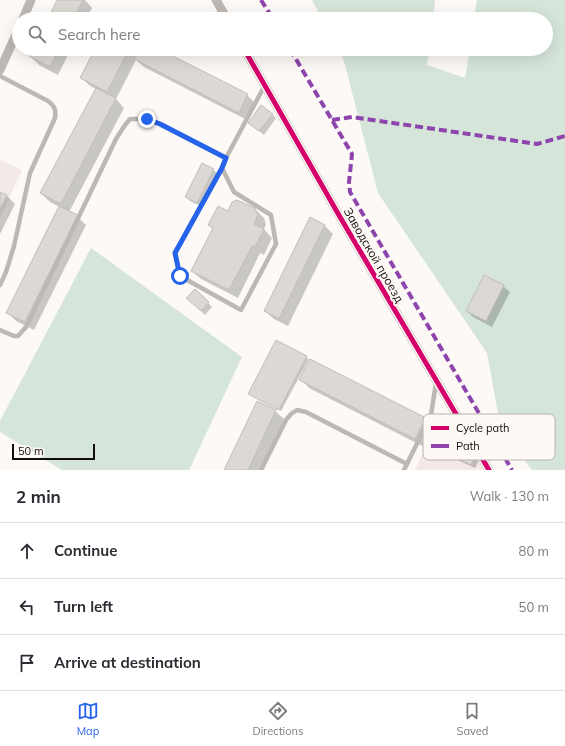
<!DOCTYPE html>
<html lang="en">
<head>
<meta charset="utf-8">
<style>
  :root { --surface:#fff; --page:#f7f7f7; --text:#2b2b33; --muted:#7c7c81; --line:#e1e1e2; --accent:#2563eb }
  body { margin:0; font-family:Mulish,sans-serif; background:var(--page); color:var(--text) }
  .scale { position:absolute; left:12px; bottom:10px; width:83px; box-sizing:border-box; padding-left:4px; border:2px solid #120d0a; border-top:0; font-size:11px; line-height:14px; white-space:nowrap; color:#120d0a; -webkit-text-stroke:3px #fef9f4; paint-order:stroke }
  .stop { position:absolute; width:12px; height:12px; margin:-9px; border:3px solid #2563eb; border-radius:50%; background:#fff }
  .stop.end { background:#2563eb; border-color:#fff; box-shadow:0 1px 4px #0008 }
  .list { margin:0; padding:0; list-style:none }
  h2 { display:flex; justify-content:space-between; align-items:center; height:52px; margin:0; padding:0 16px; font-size:17px }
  h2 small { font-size:13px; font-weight:400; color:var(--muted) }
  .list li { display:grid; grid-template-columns:26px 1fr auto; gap:12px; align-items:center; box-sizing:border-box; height:56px; padding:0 16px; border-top:1px solid var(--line) }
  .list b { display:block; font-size:15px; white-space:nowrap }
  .list em { font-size:13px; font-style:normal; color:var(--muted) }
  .icon { flex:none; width:22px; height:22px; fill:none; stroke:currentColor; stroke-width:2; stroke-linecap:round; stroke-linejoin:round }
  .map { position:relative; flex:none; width:565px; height:470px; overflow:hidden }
  .search { position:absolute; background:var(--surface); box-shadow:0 4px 16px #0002; left:12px; right:12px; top:12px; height:44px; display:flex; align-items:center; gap:10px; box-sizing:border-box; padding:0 14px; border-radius:22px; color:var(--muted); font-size:15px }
  .sheet { height:220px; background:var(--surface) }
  nav { display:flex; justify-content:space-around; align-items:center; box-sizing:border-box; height:56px; border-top:1px solid var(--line); background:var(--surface); font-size:11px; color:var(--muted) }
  nav a { display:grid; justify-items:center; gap:2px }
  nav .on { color:var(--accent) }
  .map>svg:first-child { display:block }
</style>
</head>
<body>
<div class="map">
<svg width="565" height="470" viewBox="0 0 565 470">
  <rect width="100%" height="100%" fill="#fcf9f6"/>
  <!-- industrial -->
  <g fill="#f3e9e6">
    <polygon points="0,160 22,170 0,218"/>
    <polygon points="436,425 477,452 485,470 415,470"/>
  </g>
  <!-- green -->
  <g fill="#d6e5da">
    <polygon points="312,0 435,0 433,19 322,19"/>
    <polygon points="477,0 565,0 565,470 532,470 501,430 487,353 378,193 344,61 338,49 429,49 427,65 465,78 470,49 546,49 546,19 474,19"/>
    <polygon points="91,248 242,357 189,470 62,470 0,432 0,421"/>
  </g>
  <!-- shadow -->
  <g fill="#0003">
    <polygon points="58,0 85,0 92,8 86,19 49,19"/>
    <polygon points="34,49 71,49 58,75 39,65 30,56"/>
    <polygon points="96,49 157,49 247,95 256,104 247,120 144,67 136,60 116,99 124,108 69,212 77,216 86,225 34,330 16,321 8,313 60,207 50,202 41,193 96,89 90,86 82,78"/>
    <polygon points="272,114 276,118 264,135 249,123"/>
    <polygon points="213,170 218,174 201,206 190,201 186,196"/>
    <polygon points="0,193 7,196 15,204 0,234"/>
    <polygon points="255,209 264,218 266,224 264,229 272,238 264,255 260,253 238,298 201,279 192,271 213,229 209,225 228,212"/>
    <polygon points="310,219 325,226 333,234 288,326 274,319 265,311"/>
    <polygon points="503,286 510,292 492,327 473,317 467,311"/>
    <polygon points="195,290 212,307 205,315 188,298"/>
    <polygon points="277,341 309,359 281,411 250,394"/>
    <polygon points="310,360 426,419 434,428 424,447 309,388 301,379"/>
    <polygon points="275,411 284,419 260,470 225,470"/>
    <polygon points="442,441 475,456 479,460 475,468 442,453 438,449"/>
  </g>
  <!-- building -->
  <g fill="#dcd9d5" stroke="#c1bdba">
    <polygon points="57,0 83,0 74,19 48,19"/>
    <polygon points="33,49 59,49 50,67 29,56"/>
    <polygon points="95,49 129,49 107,92 80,78"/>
    <polygon points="139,49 159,49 248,94 239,113 134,59"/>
    <polygon points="96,88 116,98 61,204 40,193"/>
    <polygon points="261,105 273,114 259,131 248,123"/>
    <polygon points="202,163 214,169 197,203 185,197"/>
    <polygon points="0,192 7,195 0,209"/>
    <polygon points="237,200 255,208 258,215 254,224 264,229 255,247 252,246 229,290 191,271 213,228 208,225 218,206 228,211 232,202"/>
    <polygon points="59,206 78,215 25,322 6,313"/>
    <polygon points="310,217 325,225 279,319 264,311"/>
    <polygon points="484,275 504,285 486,321 466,311"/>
    <polygon points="195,289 209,302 201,311 186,298"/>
    <polygon points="276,340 307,356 279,410 248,394"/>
    <polygon points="310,359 426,418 415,439 299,380"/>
    <polygon points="257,401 276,410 248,470 224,470"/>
    <polygon points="441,440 475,455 471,465 437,449"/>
  </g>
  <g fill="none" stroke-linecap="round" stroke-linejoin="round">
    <!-- lane -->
    <g stroke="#beb8b5" stroke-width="4.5">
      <path d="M0 76 48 101C55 106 56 110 55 118L30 173 14 246 6 272 0 285"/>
      <polyline points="222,168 175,253 180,276 241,310 276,244 271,215 234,192 222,168 226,158 265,85"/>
      <polyline points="0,330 14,336 18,336 26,327 116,139 125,125 130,119 147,119 160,124 226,158"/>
      <polyline points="261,470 286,420 291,414 297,410 306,412 407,464"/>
      <polyline points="404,470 431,415 436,383"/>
    </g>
    <!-- street -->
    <g stroke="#beb8b5" stroke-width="9">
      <polyline points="216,0 227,19"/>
      <polyline points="23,19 31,0"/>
      <polyline points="244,49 340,217 489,470"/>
      <polyline points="0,70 19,28"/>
    </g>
    <!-- quiet -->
    <g stroke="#8e44ad" stroke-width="4" stroke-dasharray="8 4" stroke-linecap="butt">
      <polyline points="261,0 273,19"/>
      <polyline points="290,49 352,154 349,182 350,192 512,470"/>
      <polyline points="332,120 352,117 537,144 565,136"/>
    </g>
    <!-- cycleway casing -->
    <g stroke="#fef9f4" stroke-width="8">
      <polyline id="cycleway" points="244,49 340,217 489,470"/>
    </g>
    <!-- cycleway -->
    <use href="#cycleway" stroke="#d6006c" stroke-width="5"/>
  </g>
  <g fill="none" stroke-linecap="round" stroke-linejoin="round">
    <!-- route -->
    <polyline stroke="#2563eb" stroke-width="5" points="147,119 160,124 226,158 222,168 175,253 180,276"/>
  </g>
  <g text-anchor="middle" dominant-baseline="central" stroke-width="4" stroke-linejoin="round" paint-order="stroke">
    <!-- street labels -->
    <g font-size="12" fill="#120d0a" stroke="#fef9f4">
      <text transform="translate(374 255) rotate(60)">Заводской проезд</text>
    </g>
  </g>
  <!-- legend -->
  <rect x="423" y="414" width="132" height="46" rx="6" fill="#fef9f4" stroke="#b7b2ae" stroke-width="1"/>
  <rect x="431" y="426" width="18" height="4" fill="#d6006c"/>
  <rect x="431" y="444" width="18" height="4" fill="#8e44ad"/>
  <g font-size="11" fill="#120d0a">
    <text x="456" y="432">Cycle path</text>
    <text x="456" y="450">Path</text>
  </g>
</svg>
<div class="scale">50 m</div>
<div class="stop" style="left:180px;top:276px"></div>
<div class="stop end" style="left:147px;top:119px"></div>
<div class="search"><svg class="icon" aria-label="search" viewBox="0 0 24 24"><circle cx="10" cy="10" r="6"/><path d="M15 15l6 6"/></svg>Search here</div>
</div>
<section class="sheet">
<h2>2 min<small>Walk · 130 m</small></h2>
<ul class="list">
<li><svg class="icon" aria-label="ahead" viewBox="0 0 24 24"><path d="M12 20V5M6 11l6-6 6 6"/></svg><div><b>Continue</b></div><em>80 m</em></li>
<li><svg class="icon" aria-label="left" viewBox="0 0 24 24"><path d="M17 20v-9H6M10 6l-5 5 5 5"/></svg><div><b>Turn left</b></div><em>50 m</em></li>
<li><svg class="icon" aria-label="arrive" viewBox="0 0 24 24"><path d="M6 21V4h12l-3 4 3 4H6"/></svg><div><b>Arrive at destination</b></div></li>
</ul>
</section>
<nav>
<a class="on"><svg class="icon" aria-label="map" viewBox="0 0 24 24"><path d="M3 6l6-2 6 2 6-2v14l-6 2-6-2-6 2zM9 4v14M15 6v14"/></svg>Map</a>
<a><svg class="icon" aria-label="directions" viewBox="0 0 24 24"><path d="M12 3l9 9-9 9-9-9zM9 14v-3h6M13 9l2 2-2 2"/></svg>Directions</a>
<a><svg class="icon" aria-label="saved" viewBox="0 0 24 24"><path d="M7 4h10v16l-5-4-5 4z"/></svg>Saved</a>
</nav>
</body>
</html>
